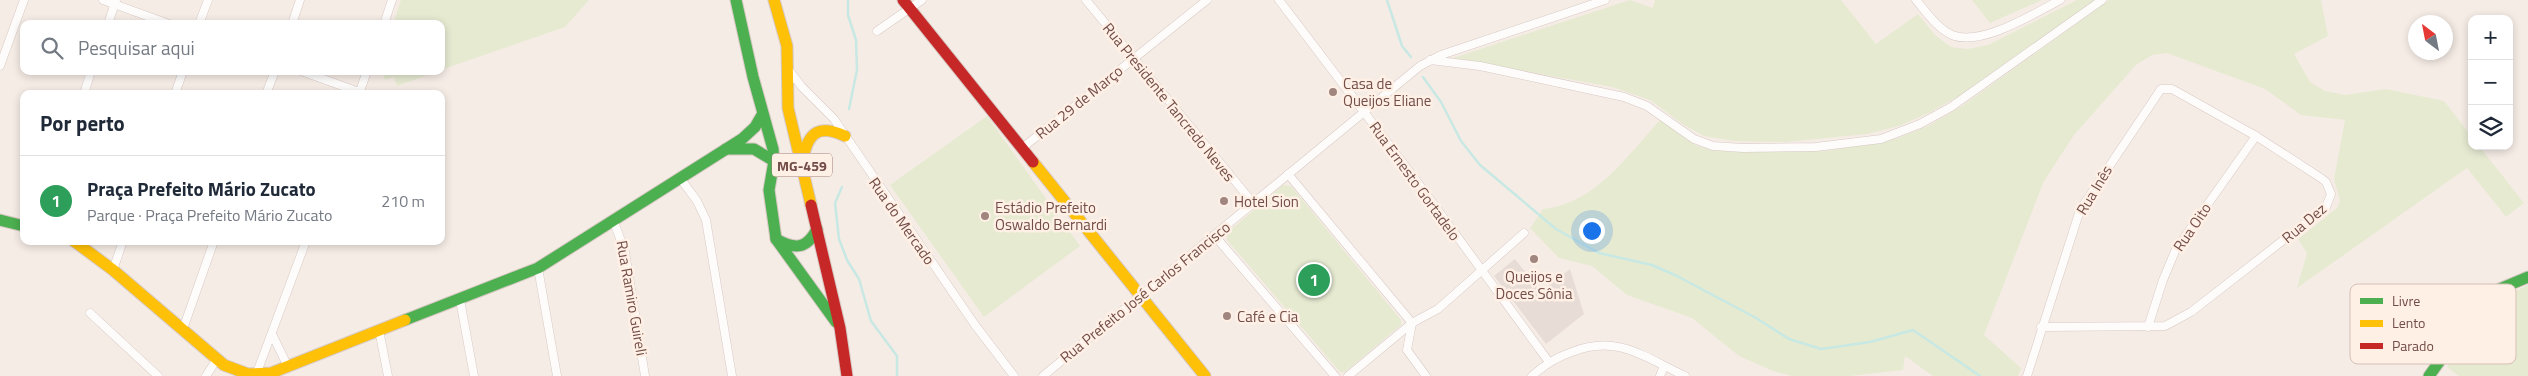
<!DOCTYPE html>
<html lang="pt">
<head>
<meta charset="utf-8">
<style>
  :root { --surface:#fff; --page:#f6f6f7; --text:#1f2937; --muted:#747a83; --line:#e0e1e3; --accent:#a1857f }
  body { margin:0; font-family:"Titillium Web",sans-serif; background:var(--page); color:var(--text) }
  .controls { position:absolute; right:15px; top:15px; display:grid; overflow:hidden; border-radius:10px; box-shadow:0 2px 8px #0003 }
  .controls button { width:45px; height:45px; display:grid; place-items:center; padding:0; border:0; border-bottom:1px solid var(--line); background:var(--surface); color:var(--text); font:25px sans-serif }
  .compass { position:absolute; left:2408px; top:15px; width:45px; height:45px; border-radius:50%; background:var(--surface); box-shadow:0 2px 8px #0003; rotate:328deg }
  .you { position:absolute; left:1591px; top:230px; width:18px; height:18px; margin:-12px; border:4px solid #fff; border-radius:50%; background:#1a73e8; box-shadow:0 0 0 8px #1a73e833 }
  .badge { display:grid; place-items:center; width:32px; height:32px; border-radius:50%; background:var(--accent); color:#fff; font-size:16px; font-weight:700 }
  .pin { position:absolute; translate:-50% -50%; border:2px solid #fff; box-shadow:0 1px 5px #0006 }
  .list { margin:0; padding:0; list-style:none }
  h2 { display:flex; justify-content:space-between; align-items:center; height:65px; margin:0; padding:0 20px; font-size:21px }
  h2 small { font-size:16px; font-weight:400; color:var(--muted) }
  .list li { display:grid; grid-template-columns:32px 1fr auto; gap:15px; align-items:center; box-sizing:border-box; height:90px; padding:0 20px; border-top:1px solid var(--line) }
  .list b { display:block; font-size:19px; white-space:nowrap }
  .list p { margin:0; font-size:16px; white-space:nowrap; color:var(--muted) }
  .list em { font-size:16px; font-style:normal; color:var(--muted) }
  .icon { flex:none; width:28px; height:28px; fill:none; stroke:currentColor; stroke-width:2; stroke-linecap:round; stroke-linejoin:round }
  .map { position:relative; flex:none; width:2528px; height:376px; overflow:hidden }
  .search { position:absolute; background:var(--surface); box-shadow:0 2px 8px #0003; left:20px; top:20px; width:425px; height:55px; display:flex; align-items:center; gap:12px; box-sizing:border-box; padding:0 18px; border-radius:10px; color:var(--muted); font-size:19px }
  .panel { position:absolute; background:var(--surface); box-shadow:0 2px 8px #0003; left:20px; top:90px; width:425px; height:155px; border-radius:10px }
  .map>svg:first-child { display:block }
</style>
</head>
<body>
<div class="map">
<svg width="2528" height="376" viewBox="0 0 2528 376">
  <rect width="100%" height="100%" fill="#f6ece6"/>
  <!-- industrial -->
  <polygon fill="#e8dcd7" points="1515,259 1541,292 1570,269 1584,314 1546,344 1494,276"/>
  <!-- green -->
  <g fill="#e6ead1">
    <polygon points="401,0 589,0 565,27 441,70 441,24 393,24"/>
    <polygon points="1630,0 1653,8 1655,0 1841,0 1876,44 1918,14 1935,35 1951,47 1968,49 1988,45 2077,0 2097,0 1964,93 1931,112 1899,126 1867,134 1786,142 1734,141 1704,136 1684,125 1650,100 1612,87 1453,58"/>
    <polygon points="1972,0 2042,0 1990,23"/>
    <path d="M2109 0H2321L2328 36 2294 54 2310 82 2325 91 2345 95 2386 89 2444 101 2472 137V146H2479L2524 203 2506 217 2467 168 2297 288 2307 253 2298 239 2337 208 2340 201 2334 179 2345 120 2301 115 2265 89 2167 53 2152 55 2136 65 2074 135 2044 181 1984 335 2021 368 2018 376H1933L1905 356 1903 370 1850 376H1792L1773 371 1739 356 1692 318 1627 295 1592 266 1559 258 1530 228 1543 209C1595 204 1627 156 1660 120L1695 145 1711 150 1734 152 1826 151 1898 138 1928 126 1962 106Z"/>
    <polygon points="382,71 439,71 397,86 394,77 385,80"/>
    <polygon points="987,116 1080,246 984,317 890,185"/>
    <polygon points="1283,185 1291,186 1401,320 1401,325 1345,372 1340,372 1227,240 1227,233"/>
    <polygon points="2528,285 2528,376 2459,376 2447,367 2497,300"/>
  </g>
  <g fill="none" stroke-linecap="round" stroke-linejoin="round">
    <!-- stream -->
    <g stroke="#c8e8e3" stroke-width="2.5">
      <polyline points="848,0 848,15 856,40 857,70 849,109"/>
      <polyline points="1387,0 1402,46 1411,57"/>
      <polyline points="1423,77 1441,102 1461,141 1480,165 1556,229 1599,253 1652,265 1677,276 1756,318 1789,339 1821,349 1870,342 1913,330 1980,376"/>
      <polyline points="842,187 835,203 839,239 847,260 859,279 871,321 897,356 897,376"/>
    </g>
    <!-- street casing -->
    <g stroke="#d7c9c4" stroke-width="9">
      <g id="street">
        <polyline points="103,0 169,24"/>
        <polyline points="1086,0 1253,203"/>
        <polyline points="1279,0 1415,179 1549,362"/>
        <path d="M1916 0C1927 13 1937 28 1952 35 1981 47 2035 13 2060 0"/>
        <polyline points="108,24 116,0"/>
        <polyline points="199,24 208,0"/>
        <polyline points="292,24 300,0"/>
        <polyline points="384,24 392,0"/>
        <polyline points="877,31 922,0"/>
        <polyline points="1430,60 1480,66 1624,97 1647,106 1694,139 1713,146 1743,148 1816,147 1881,139 1920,124 1951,107 2102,0"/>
        <polyline points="0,66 24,0"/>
        <polyline points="788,69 802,87 834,119 975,325 1014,376"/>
        <polyline points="301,71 359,92"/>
        <polyline points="84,94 91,71"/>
        <polyline points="175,94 183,71"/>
        <polyline points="266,94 275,71"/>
        <polyline points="359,94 367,71"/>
        <polyline points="1021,149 1207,0"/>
        <polyline points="1288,174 1412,323"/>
        <polyline points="680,178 697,201 706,220 732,376"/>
        <polyline points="614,222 625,252 645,376"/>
        <polyline points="1214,235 1335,376"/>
        <polyline points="538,268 557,376"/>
        <polyline points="113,270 123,241"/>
        <polyline points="460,300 474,376"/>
        <polyline points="90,313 158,376"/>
        <polyline points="1412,323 1407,350 1426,376"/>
        <polyline points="2148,327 2163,280 2176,249 2256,136"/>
        <polyline points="183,329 214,241"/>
        <polyline points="379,330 388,376"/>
        <polyline points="272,334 288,367"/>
        <polyline points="256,375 306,241"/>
        <polyline points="206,376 217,359"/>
        <polyline points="1043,376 1420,66 1441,55 1605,0"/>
        <polyline points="1348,376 1412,323 1438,309 1524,233"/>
        <path d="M1532 376C1544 365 1557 357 1572 352 1617 334 1644 357 1685 376"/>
        <polyline points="1660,376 1664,366"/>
        <polyline points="2027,376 2080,210 2161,89 2172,89 2256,136 2321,178 2326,182 2331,194 2326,207 2191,312 2165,326 2041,327"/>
      </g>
    </g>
    <!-- fast casing -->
    <g stroke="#d6c8c3" stroke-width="13">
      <g id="fast">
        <polyline points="736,0 753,77 773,149 774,161 769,190 776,239 836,322"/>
        <polyline points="726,149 754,149 774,161"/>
        <polyline points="0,220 24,226"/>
        <path d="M776 239C795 250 807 249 817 229"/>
        <polyline points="405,320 538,268 742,139 755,127 762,115"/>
        <polyline points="2429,376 2482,302 2497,290 2528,277"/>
      </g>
    </g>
    <!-- slow casing -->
    <g stroke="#d6c8c3" stroke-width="13">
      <g id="slow">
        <polyline points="774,0 787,46 788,108 811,205"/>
        <path d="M803 159C808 132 819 124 845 136"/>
        <polyline points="1033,162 1205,376"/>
        <polyline points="74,241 113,270 224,365 248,374 271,373 405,320"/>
      </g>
    </g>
    <!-- jam casing -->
    <g stroke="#d6c8c3" stroke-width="13">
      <g id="jam">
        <polyline points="903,0 1033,162"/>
        <polyline points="811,205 840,328 847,376"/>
      </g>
    </g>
    <!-- street -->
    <use href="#street" stroke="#fefcfb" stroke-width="8"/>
    <!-- fast -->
    <use href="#fast" stroke="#4caf50" stroke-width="11"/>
    <!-- slow -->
    <use href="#slow" stroke="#ffc107" stroke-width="11"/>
    <!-- jam -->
    <use href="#jam" stroke="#c62828" stroke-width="11"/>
  </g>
  <!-- markers -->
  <g fill="#a1857f" stroke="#fff0e6" stroke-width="2">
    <circle cx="1333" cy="92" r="5"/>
    <circle cx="1224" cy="201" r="5"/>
    <circle cx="985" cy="216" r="5"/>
    <circle cx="1534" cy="259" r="5"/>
    <circle cx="1227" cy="316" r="5"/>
  </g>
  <g text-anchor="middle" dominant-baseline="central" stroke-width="5" stroke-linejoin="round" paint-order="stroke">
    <!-- shield labels -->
    <rect fill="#fff0e6" stroke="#9d7e77" stroke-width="1" x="772" y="153.5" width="60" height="23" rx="4"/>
    <g font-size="14" font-weight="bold" fill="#734d47">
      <text x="802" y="165">MG-459</text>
    </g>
    <!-- poi labels -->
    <g font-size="15" fill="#734d47" stroke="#fff0e6" text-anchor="start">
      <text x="1343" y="83">Casa de<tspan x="1343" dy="17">Queijos Eliane</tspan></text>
      <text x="1234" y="201">Hotel Sion</text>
      <text x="995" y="207">Estádio Prefeito<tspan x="995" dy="17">Oswaldo Bernardi</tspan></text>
      <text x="1534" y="276" text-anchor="middle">Queijos e<tspan x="1534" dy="17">Doces Sônia</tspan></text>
      <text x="1237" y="316">Café e Cia</text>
    </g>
    <!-- street labels -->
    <g font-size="15" fill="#734d47" stroke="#fff0e6">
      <text transform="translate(1079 102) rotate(-39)">Rua 29 de Março</text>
      <text transform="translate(1169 102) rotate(51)">Rua Presidente Tancredo Neves</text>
      <text transform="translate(1415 181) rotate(54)">Rua Ernesto Gortadelo</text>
      <text transform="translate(2094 190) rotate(-59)">Rua Inês</text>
      <text transform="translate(902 221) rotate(55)">Rua do Mercado</text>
      <text transform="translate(2304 223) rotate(-40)">Rua Dez</text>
      <text transform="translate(2192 227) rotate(-56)">Rua Oito</text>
      <text transform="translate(1145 292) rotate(-39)">Rua Prefeito José Carlos Francisco</text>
      <text transform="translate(632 298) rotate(80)">Rua Ramiro Guireli</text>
    </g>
  </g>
  <!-- legend -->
  <rect x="2350" y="284" width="166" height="80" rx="8" fill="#fff0e6" stroke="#d5bfb6" stroke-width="1"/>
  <rect x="2360" y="298" width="23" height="6" fill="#4caf50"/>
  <rect x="2360" y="320" width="23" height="7" fill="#ffc107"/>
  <rect x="2360" y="343" width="23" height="6" fill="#c62828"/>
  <g font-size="14" fill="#734d47">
    <text x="2392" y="306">Livre</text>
    <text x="2392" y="328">Lento</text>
    <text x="2392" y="351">Parado</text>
  </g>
</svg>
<div class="controls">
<button>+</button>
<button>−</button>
<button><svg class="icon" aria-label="layers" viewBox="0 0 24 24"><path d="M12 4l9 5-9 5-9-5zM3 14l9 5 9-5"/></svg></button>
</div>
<svg class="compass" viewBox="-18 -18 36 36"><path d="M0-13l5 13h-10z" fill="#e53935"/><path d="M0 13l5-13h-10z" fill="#747a83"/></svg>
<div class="you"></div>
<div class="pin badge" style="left:1314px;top:280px;background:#2e9e5b">1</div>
<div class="search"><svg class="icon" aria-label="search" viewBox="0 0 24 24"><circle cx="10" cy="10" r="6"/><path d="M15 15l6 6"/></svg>Pesquisar aqui</div>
<section class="panel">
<h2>Por perto<small></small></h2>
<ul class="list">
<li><span class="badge" style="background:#2e9e5b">1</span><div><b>Praça Prefeito Mário Zucato</b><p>Parque · Praça Prefeito Mário Zucato</p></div><em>210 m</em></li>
</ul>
</section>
</div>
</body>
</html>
